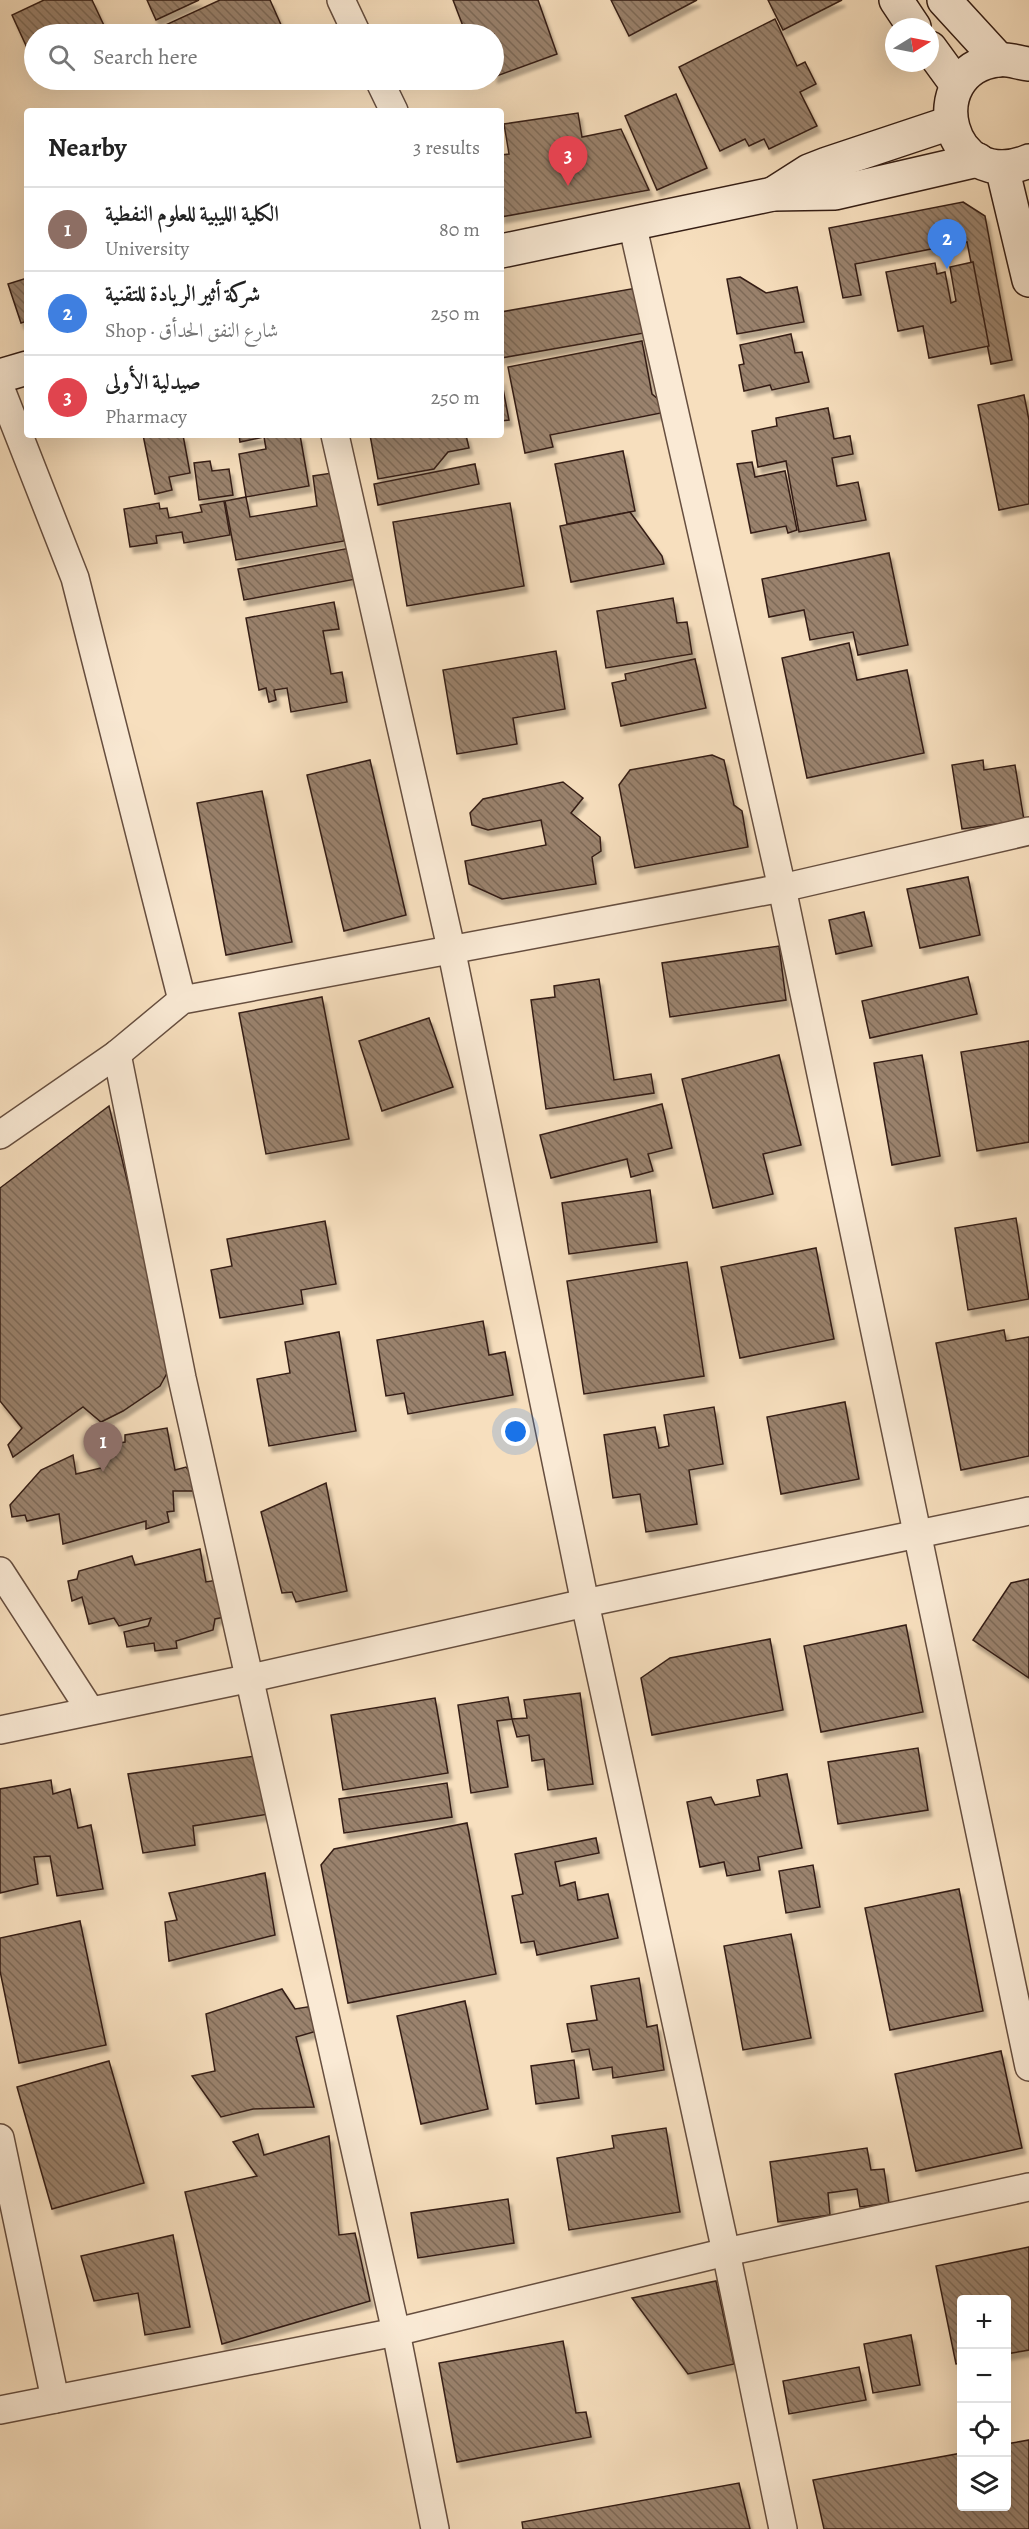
<!DOCTYPE html>
<html lang="en">
<head>
<meta charset="utf-8">
<style>
  :root { --surface:#fff; --page:#f2f2f2; --text:#222; --muted:#767676; --line:#e0e0e0; --accent:#d93025 }
  body { margin:0; font-family:Alegreya,Amiri,serif; background:var(--page); color:var(--text) }
  .controls { position:absolute; right:18px; bottom:18px; display:grid; overflow:hidden; border-radius:6px; box-shadow:0 6px 24px #0002 }
  .controls button { width:54px; height:54px; display:grid; place-items:center; padding:0; border:0; border-bottom:2px solid var(--line); background:var(--surface); color:var(--text); font:30px sans-serif }
  .compass { position:absolute; left:885px; top:18px; width:54px; height:54px; border-radius:50%; background:var(--surface); box-shadow:0 6px 24px #0002; rotate:80deg }
  .you { position:absolute; left:516px; top:1432px; width:21px; height:21px; margin:-15px; border:4px solid #fff; border-radius:50%; background:#1a73e8; box-shadow:0 0 0 9px #1a73e833 }
  .badge { display:grid; place-items:center; width:39px; height:39px; border-radius:50%; background:var(--accent); color:#fff; font-size:20px; font-weight:700 }
  .pin { position:absolute; translate:-50% -50px; filter:drop-shadow(0 2px 3px #0008) }
  .pin::after { content:''; position:absolute; top:32px; width:21px; height:18px; background:inherit; clip-path:polygon(0 0,100% 0,50% 100%) }
  .list { margin:0; padding:0; list-style:none }
  h2 { display:flex; justify-content:space-between; align-items:center; height:78px; margin:0; padding:0 24px; font-size:26px }
  h2 small { font-size:20px; font-weight:400; color:var(--muted) }
  .list li { display:grid; grid-template-columns:39px 1fr auto; gap:18px; align-items:center; box-sizing:border-box; height:84px; padding:0 24px; border-top:2px solid var(--line) }
  .list b { display:block; font-size:22px; white-space:nowrap }
  .list p { margin:0; font-size:20px; white-space:nowrap; color:var(--muted) }
  .list em { font-size:20px; font-style:normal; color:var(--muted) }
  .icon { flex:none; width:33px; height:33px; fill:none; stroke:currentColor; stroke-width:2; stroke-linecap:round; stroke-linejoin:round }
  .map { position:relative; flex:none; width:1029px; height:2529px; overflow:hidden }
  .search { position:absolute; background:var(--surface); box-shadow:0 6px 24px #0002; left:24px; top:24px; width:480px; height:66px; display:flex; align-items:center; gap:15px; box-sizing:border-box; padding:0 21px; border-radius:33px; color:var(--muted); font-size:22px }
  .panel { position:absolute; background:var(--surface); box-shadow:0 6px 24px #0002; left:24px; top:108px; width:480px; height:330px; border-radius:6px }
  .map>svg:first-child { display:block }
</style>
</head>
<body>
<div class="map">
<svg width="1029" height="2529" viewBox="0 0 1029 2529">
  <defs>
    <pattern id="building-back-hatch" width="6" height="6" patternUnits="userSpaceOnUse" patternTransform="scale(1.5)"><rect width="6" height="6" fill="#9a826d"/><path d="M-1 5l2 2M0 0l6 6M5-1l2 2" fill="none" stroke="#7e6a58"/></pattern>
    <filter id="shadow"><feDropShadow dx="3.5" dy="6" stdDeviation="1.5" flood-color="#0004"/></filter>
  </defs>
  <rect width="100%" height="100%" fill="#f7dfbe"/>
  <filter id="stains"><feTurbulence type="fractalNoise" baseFrequency=".00333" numOctaves="4"/><feColorMatrix values="0 0 0 0 .2 0 0 0 0 .09 0 0 0 0 .02 0 0 0 .5 -.17"/></filter>
  <radialGradient id="worn" r=".72"><stop offset=".6" stop-color="#630" stop-opacity="0"/><stop offset="1" stop-color="#630" stop-opacity=".3"/></radialGradient>
  <!-- building -->
  <g fill="url(#building-back-hatch)" stroke="#351e15" stroke-width="1.5" filter="url(#shadow)">
    <polygon points="44,0 92,0 108,34 34,34 34,63 12,15"/>
    <polygon points="147,0 199,0 156,20"/>
    <polygon points="220,0 270,0 282,27 264,34 165,34 161,27"/>
    <polygon points="453,0 538,0 557,54 494,77 494,34 466,34"/>
    <polygon points="611,0 697,0 629,36"/>
    <polygon points="768,0 842,0 783,30"/>
    <polygon points="775,19 797,66 805,62 816,84 800,92 817,126 769,149 764,139 749,146 745,139 720,151 679,67"/>
    <polygon points="676,94 707,168 657,190 625,116"/>
    <polygon points="578,113 582,137 621,129 649,190 501,217 501,155 509,154 504,124"/>
    <polygon points="963,202 985,216 1012,360 991,364 967,242 855,264 861,295 843,298 829,228"/>
    <polygon points="973,262 989,346 929,358 923,326 898,331 886,272 935,263 937,274 945,272 951,303 956,301 950,267"/>
    <polygon points="740,277 766,293 797,287 804,322 737,334 727,279"/>
    <polygon points="27,278 27,321 21,323 8,284"/>
    <polygon points="642,287 650,332 501,358 501,312"/>
    <polygon points="791,334 795,353 802,352 809,382 772,390 770,385 744,391 739,365 744,364 740,345"/>
    <polygon points="642,341 652,394 664,404 666,412 550,435 553,447 525,453 508,367"/>
    <polygon points="501,378 509,420 501,421"/>
    <polygon points="1024,395 1029,420 1029,504 999,510 978,405"/>
    <polygon points="828,408 834,439 850,436 853,454 832,458 837,486 858,482 866,520 799,532 786,461 758,467 752,431 777,426 776,418"/>
    <polygon points="143,435 183,435 190,473 169,477 172,490 155,494"/>
    <polygon points="239,435 300,435 309,486 246,497 239,454 266,449 264,437 240,442"/>
    <polygon points="370,435 466,435 469,448 448,452 434,469 378,479"/>
    <polygon points="623,451 635,511 567,524 555,464"/>
    <polygon points="210,461 212,471 229,469 233,495 199,500 194,463"/>
    <polygon points="752,462 755,477 785,471 797,530 788,533 786,526 751,533 737,464"/>
    <polygon points="475,464 479,484 378,505 374,484"/>
    <polygon points="332,473 344,541 236,560 225,501 246,497 250,517 317,506 313,476"/>
    <polygon points="224,501 230,535 184,543 182,532 156,536 157,543 130,547 124,509 159,503 160,509 167,508 169,518 202,512 200,505"/>
    <polygon points="510,503 524,586 407,606 393,522"/>
    <polygon points="630,512 662,556 664,564 571,582 560,526"/>
    <polygon points="350,548 356,579 244,600 238,569"/>
    <polygon points="889,553 908,645 858,655 853,632 810,640 804,610 769,617 762,579"/>
    <polygon points="673,598 677,623 687,622 692,654 606,668 597,611"/>
    <polygon points="334,602 339,629 323,631 331,674 342,672 347,702 291,712 287,688 274,690 276,700 269,702 266,688 259,690 246,618"/>
    <polygon points="849,643 857,680 907,670 924,753 807,778 782,658"/>
    <polygon points="556,651 565,709 513,718 517,744 457,754 443,670"/>
    <polygon points="695,659 706,708 621,726 612,683 626,680 625,674"/>
    <polygon points="712,755 724,760 734,805 742,811 748,847 635,868 619,785 630,770"/>
    <polygon points="370,760 406,915 344,931 307,775"/>
    <polygon points="983,760 984,770 1015,765 1024,820 962,829 952,765"/>
    <polygon points="563,782 583,798 571,813 600,837 601,851 592,857 596,884 502,899 469,884 465,861 546,845 541,820 488,830 472,825 470,813 483,799"/>
    <polygon points="262,791 292,942 226,955 197,803"/>
    <polygon points="968,877 980,935 920,948 907,889"/>
    <polygon points="864,912 872,946 836,954 829,920"/>
    <polygon points="779,946 786,1000 670,1017 662,963"/>
    <polygon points="968,977 977,1014 870,1038 862,1001"/>
    <polygon points="599,979 614,1080 651,1074 654,1093 546,1109 531,1000 555,997 554,986"/>
    <polygon points="322,997 349,1139 266,1154 239,1013"/>
    <polygon points="429,1018 453,1087 382,1111 359,1041"/>
    <polygon points="1029,1041 1029,1142 977,1151 961,1052"/>
    <polygon points="779,1055 801,1145 763,1154 773,1194 713,1208 682,1079"/>
    <polygon points="922,1055 940,1156 892,1165 874,1063"/>
    <polygon points="662,1104 672,1148 648,1154 653,1171 631,1177 627,1159 551,1178 540,1135"/>
    <polygon points="109,1106 172,1364 160,1386 123,1411 101,1422 83,1407 13,1457 8,1445 22,1428 0,1401 0,1188"/>
    <polygon points="650,1190 657,1242 569,1254 562,1203"/>
    <polygon points="1016,1218 1029,1299 968,1310 955,1228"/>
    <polygon points="325,1221 336,1284 301,1290 303,1304 220,1318 211,1270 232,1266 227,1239"/>
    <polygon points="816,1248 834,1339 740,1358 721,1267"/>
    <polygon points="687,1262 704,1376 584,1394 567,1281"/>
    <polygon points="483,1321 489,1355 505,1352 513,1395 408,1414 404,1393 386,1396 377,1340"/>
    <polygon points="1004,1330 1006,1341 1029,1337 1029,1456 961,1470 936,1343"/>
    <polygon points="339,1332 356,1431 269,1446 257,1379 290,1373 285,1342"/>
    <polygon points="845,1402 859,1479 781,1494 767,1417"/>
    <polygon points="714,1407 723,1464 689,1470 697,1524 646,1532 640,1494 613,1498 604,1435 655,1427 659,1448 669,1446 664,1415"/>
    <polygon points="167,1428 175,1470 186,1467 194,1477 195,1491 173,1491 174,1511 167,1512 169,1522 146,1529 146,1521 63,1544 59,1514 27,1521 25,1515 12,1517 10,1505 41,1470 73,1455 76,1474 105,1467 100,1446 125,1442 125,1435"/>
    <polygon points="326,1483 347,1591 296,1602 292,1592 282,1593 261,1512"/>
    <polygon points="200,1549 206,1582 217,1580 225,1617 215,1619 213,1630 176,1641 177,1648 155,1651 154,1643 127,1647 124,1632 148,1626 151,1618 119,1626 114,1618 89,1624 82,1597 72,1601 68,1581 77,1579 79,1571 132,1556 135,1565"/>
    <polygon points="1029,1579 1029,1678 973,1640 1011,1583"/>
    <polygon points="906,1625 923,1712 821,1732 804,1646"/>
    <polygon points="770,1639 783,1710 652,1735 641,1678 670,1658"/>
    <polygon points="580,1693 593,1784 548,1790 544,1759 532,1761 529,1735 517,1737 512,1719 527,1718 524,1700"/>
    <polygon points="508,1697 512,1719 497,1721 508,1787 471,1793 458,1705"/>
    <polygon points="435,1698 448,1773 343,1790 331,1715"/>
    <polygon points="918,1748 928,1810 838,1824 828,1762"/>
    <polygon points="255,1756 269,1814 193,1826 195,1845 143,1853 128,1774"/>
    <polygon points="787,1774 802,1848 758,1857 760,1870 727,1876 724,1862 700,1867 687,1802 711,1797 715,1805 760,1796 757,1780"/>
    <polygon points="51,1780 53,1794 70,1789 78,1828 91,1825 103,1889 57,1896 50,1856 34,1857 38,1884 0,1893 0,1789"/>
    <polygon points="447,1783 452,1817 344,1833 339,1799"/>
    <polygon points="467,1823 496,1974 348,2003 321,1865 334,1849"/>
    <polygon points="596,1838 599,1853 555,1862 560,1886 575,1882 578,1900 608,1894 618,1938 537,1955 534,1941 521,1943 512,1896 523,1894 515,1854"/>
    <polygon points="813,1865 820,1907 786,1913 779,1871"/>
    <polygon points="265,1873 275,1935 169,1961 165,1922 177,1920 169,1893"/>
    <polygon points="959,1889 983,2011 890,2030 865,1908"/>
    <polygon points="80,1921 106,2045 19,2063 0,1971 0,1938"/>
    <polygon points="791,1934 811,2038 743,2050 724,1946"/>
    <polygon points="639,1978 647,2027 657,2025 664,2070 613,2078 612,2067 593,2070 589,2049 572,2052 567,2024 597,2020 591,1986"/>
    <polygon points="282,1989 295,2009 313,2006 317,2031 296,2037 314,2107 253,2109 221,2117 192,2076 215,2071 206,2014"/>
    <polygon points="465,2001 488,2109 421,2124 397,2016"/>
    <polygon points="1001,2051 1022,2148 916,2171 895,2074"/>
    <polygon points="574,2060 579,2098 536,2104 531,2066"/>
    <polygon points="109,2061 144,2183 52,2209 17,2087"/>
    <polygon points="666,2128 680,2212 569,2230 557,2158 614,2148 612,2136"/>
    <polygon points="258,2134 264,2155 329,2136 339,2235 355,2233 370,2301 222,2344 185,2192 257,2176 233,2142"/>
    <polygon points="867,2148 871,2170 884,2169 889,2203 860,2207 857,2189 828,2193 830,2215 778,2222 770,2162"/>
    <polygon points="508,2199 514,2243 418,2258 411,2213"/>
    <polygon points="173,2235 190,2327 145,2335 138,2293 94,2301 81,2256"/>
    <polygon points="1029,2247 1029,2350 1006,2354 1006,2300 962,2300 962,2363 956,2364 936,2266"/>
    <polygon points="716,2281 734,2364 688,2374 632,2298"/>
    <polygon points="911,2335 920,2385 873,2393 864,2344"/>
    <polygon points="563,2341 576,2413 586,2412 591,2437 457,2462 439,2363"/>
    <polygon points="859,2367 866,2400 789,2414 783,2381"/>
    <polygon points="1029,2440 1029,2529 824,2529 813,2480 962,2453 962,2506 1006,2506 1006,2444"/>
    <polygon points="739,2483 750,2529 523,2529 522,2522"/>
  </g>
  <g fill="none" stroke-linecap="round" stroke-linejoin="round">
    <!-- street casing -->
    <g stroke="#664e3f" stroke-width="30">
      <g id="street">
        <polyline points="341,0 357,34"/>
        <polyline points="379,80 394,111"/>
        <polyline points="632,223 782,888 1029,2067"/>
        <polyline points="0,387 75,578 182,1000"/>
        <polyline points="335,435 451,948 585,1603 726,2252 783,2529"/>
        <polyline points="117,1054 182,1378 396,2332 435,2529"/>
        <polyline points="0,1135 117,1054 182,1000 782,888 1029,831"/>
        <polyline points="0,1571 90,1710"/>
        <polyline points="0,1730 251,1678 585,1603 1029,1511"/>
        <polyline points="0,2138 55,2399"/>
        <polyline points="0,2410 396,2332 726,2252 1029,2187"/>
      </g>
    </g>
    <!-- secondary casing -->
    <g stroke="#351e15" stroke-width="36">
      <g id="secondary">
        <polyline points="896,0 914,27"/>
        <polyline points="944,0 999,60"/>
        <polyline points="930,48 957,85"/>
        <path d="M1029 64C1018 63 1008 58 997 60 918 72 948 195 1029 161"/>
        <polyline points="1002,167 1029,280"/>
        <polyline points="773,194 809,171 827,164 950,123"/>
        <polyline points="501,251 773,194 835,193 978,160"/>
        <polyline points="0,376 27,368"/>
      </g>
    </g>
    <!-- street -->
    <use href="#street" stroke="#faead5" stroke-width="27"/>
    <!-- secondary -->
    <use href="#secondary" stroke="#faead5" stroke-width="33"/>
  </g>
  <rect width="100%" height="100%" filter="url(#stains)"/>
  <rect width="100%" height="100%" fill="url(#worn)"/>
</svg>
<div class="controls">
<button>+</button>
<button>−</button>
<button><svg class="icon" aria-label="locate" viewBox="0 0 24 24"><circle cx="12" cy="12" r="6"/><path d="M12 2v4M12 18v4M2 12h4M18 12h4"/></svg></button>
<button><svg class="icon" aria-label="layers" viewBox="0 0 24 24"><path d="M12 4l9 5-9 5-9-5zM3 14l9 5 9-5"/></svg></button>
</div>
<svg class="compass" viewBox="-18 -18 36 36"><path d="M0-13l5 13h-10z" fill="#e53935"/><path d="M0 13l5-13h-10z" fill="#767676"/></svg>
<div class="you"></div>
<div class="pin badge" style="left:103px;top:1472px;background:#8d6e63">1</div>
<div class="pin badge" style="left:947px;top:269px;background:#3f7fe0">2</div>
<div class="pin badge" style="left:568px;top:186px;background:#e0444e">3</div>
<div class="search"><svg class="icon" aria-label="search" viewBox="0 0 24 24"><circle cx="10" cy="10" r="6"/><path d="M15 15l6 6"/></svg>Search here</div>
<section class="panel">
<h2>Nearby<small>3 results</small></h2>
<ul class="list">
<li><span class="badge" style="background:#8d6e63">1</span><div><b>الكلية الليبية للعلوم النفطية</b><p>University</p></div><em>80 m</em></li>
<li><span class="badge" style="background:#3f7fe0">2</span><div><b>شركة أثير الريادة للتقنية</b><p>Shop · شارع النفق الحدأق</p></div><em>250 m</em></li>
<li><span class="badge" style="background:#e0444e">3</span><div><b>صيدلية الأولى</b><p>Pharmacy</p></div><em>250 m</em></li>
</ul>
</section>
</div>
</body>
</html>
